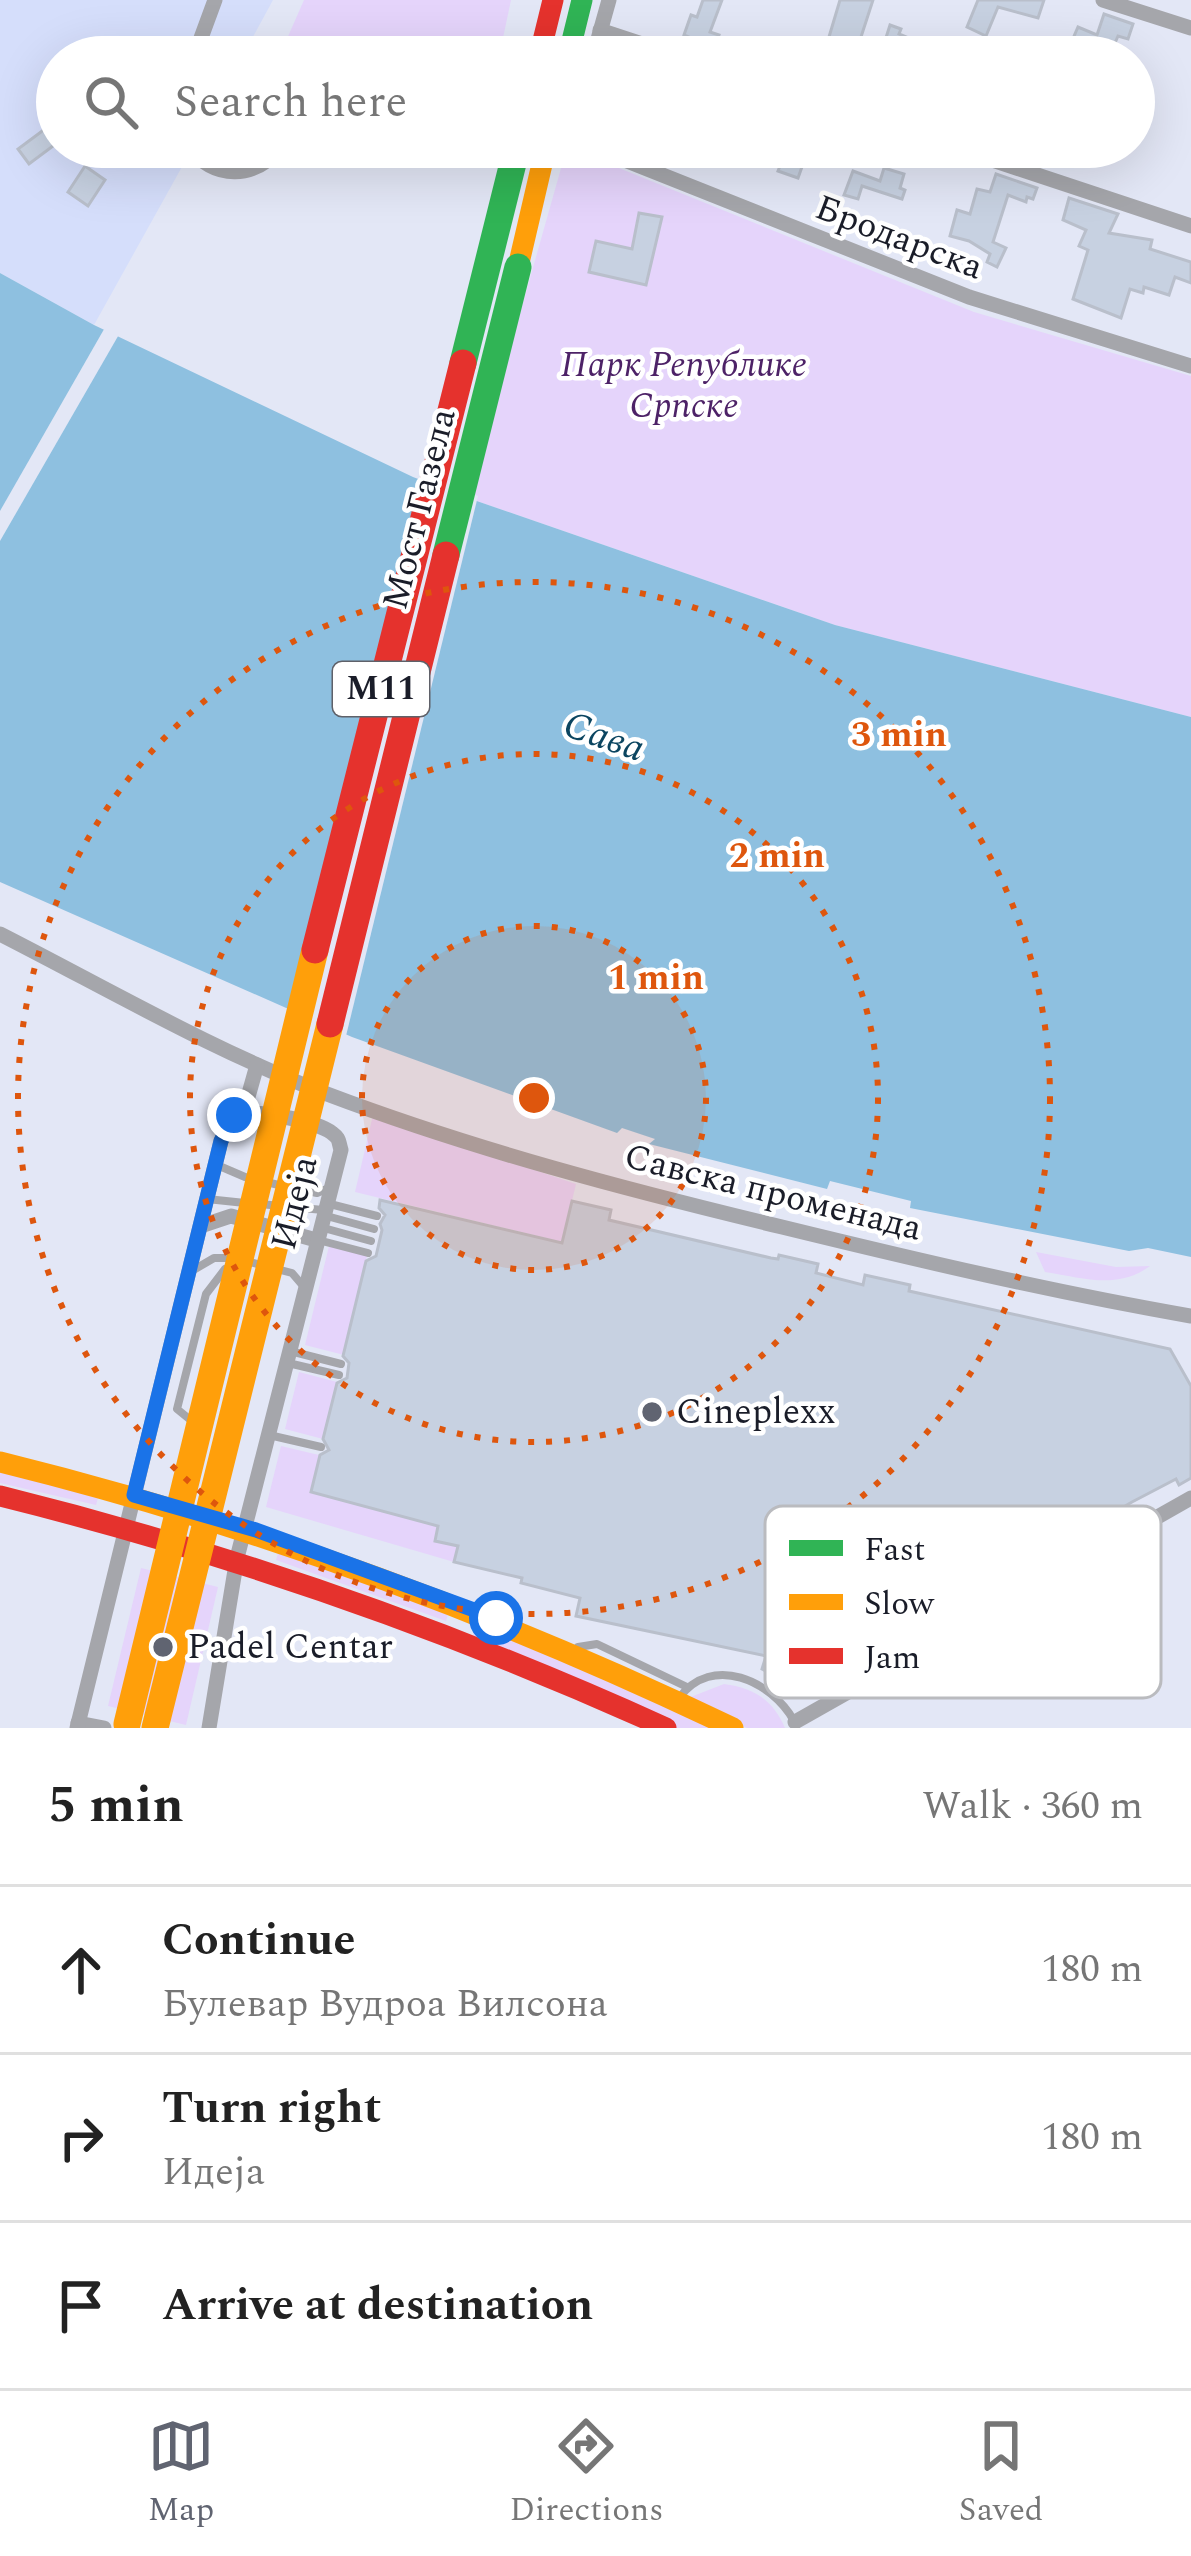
<!DOCTYPE html>
<html lang="en">
<head>
<meta charset="utf-8">
<style>
  :root { --surface:#fff; --page:#f2f2f2; --text:#222; --muted:#767676; --line:#e0e0e0; --accent:#606471 }
  body { margin:0; font-family:Spectral,serif; background:var(--page); color:var(--text) }
  .stop { position:absolute; width:36px; height:36px; margin:-27px; border:9px solid #1a73e8; border-radius:50%; background:#fff }
  .stop.end { background:#1a73e8; border-color:#fff; box-shadow:0 3px 12px #0008 }
  .list { margin:0; padding:0; list-style:none }
  h2 { display:flex; justify-content:space-between; align-items:center; height:156px; margin:0; padding:0 48px; font-size:51px }
  h2 small { font-size:39px; font-weight:400; color:var(--muted) }
  .list li { display:grid; grid-template-columns:78px 1fr auto; gap:36px; align-items:center; box-sizing:border-box; height:168px; padding:0 48px; border-top:3px solid var(--line) }
  .list b { display:block; font-size:45px; white-space:nowrap }
  .list p { margin:0; font-size:39px; white-space:nowrap; color:var(--muted) }
  .list em { font-size:39px; font-style:normal; color:var(--muted) }
  .icon { flex:none; width:66px; height:66px; fill:none; stroke:currentColor; stroke-width:2; stroke-linecap:round; stroke-linejoin:round }
  .map { position:relative; flex:none; width:1191px; height:1728px; overflow:hidden }
  .search { position:absolute; background:var(--surface); box-shadow:0 12px 48px #0002; left:36px; right:36px; top:36px; height:132px; display:flex; align-items:center; gap:30px; box-sizing:border-box; padding:0 42px; border-radius:66px; color:var(--muted); font-size:45px }
  .sheet { height:660px; background:var(--surface) }
  nav { display:flex; justify-content:space-around; align-items:center; box-sizing:border-box; height:168px; border-top:3px solid var(--line); background:var(--surface); font-size:33px; color:var(--muted) }
  nav a { display:grid; justify-items:center; gap:6px }
  nav .on { color:var(--accent) }
  .map>svg:first-child { display:block }
</style>
</head>
<body>
<div class="map">
<svg width="1191" height="1728" viewBox="0 0 1191 1728">
  <rect width="100%" height="100%" fill="#e3e7f6"/>
  <!-- built -->
  <polygon fill="#d5defb" points="0,0 273,0 242,57 57,57 57,147 193,147 94,325 0,273"/>
  <!-- green -->
  <g fill="#e5d4fb">
    <polygon points="304,0 511,0 499,57 427,57 351,43 336,57 279,57"/>
    <polygon points="567,147 974,312 1191,376 1191,717 835,625 468,498"/>
    <polygon points="373,1115 576,1184 562,1242 355,1192"/>
    <polygon points="329,1246 367,1256 344,1355 305,1345"/>
    <path d="M1036 1252 1116 1267 1150 1266C1117 1290 1084 1278 1045 1272Z"/>
    <polygon points="299,1372 337,1382 323,1439 285,1429"/>
    <polygon points="281,1446 319,1455 311,1492 438,1526 458,1546 454,1562 266,1507"/>
    <polygon points="0,1469 100,1491 96,1505 0,1483"/>
    <polygon points="279,1550 449,1611 446,1621 276,1560"/>
    <polygon points="141,1568 218,1587 186,1725 108,1706"/>
    <polygon points="474,1609 733,1728 666,1728 473,1641"/>
    <path d="M724 1684C754 1688 773 1700 785 1728H747L688 1698Z"/>
  </g>
  <!-- water -->
  <polygon fill="#8ec0e0" points="0,273 94,325 413,477 468,498 835,625 1191,717 1191,1257 1148,1248 1129,1251 910,1208 911,1201 830,1181 827,1189 649,1144 655,1139 622,1128 617,1133 352,1037 0,882"/>
  <!-- pier -->
  <g fill="#e3e7f6">
    <polygon points="107,324 121,331 0,541 0,511"/>
    <polygon points="432,478 478,496 345,1040 295,1017"/>
  </g>
  <!-- building -->
  <g fill="#c7d1e1" stroke="#b9bfcb" stroke-width="3">
    <polygon points="703,0 722,0 710,32 719,35 714,48 684,35 691,15 697,17"/>
    <polygon points="840,0 873,0 860,40 881,47 877,57 823,57"/>
    <polygon points="978,0 1044,0 1038,18 998,7 986,36 967,27"/>
    <polygon points="1104,14 1133,24 1128,39 1118,36 1109,57 1065,57 1078,27 1097,35"/>
    <polygon points="890,25 901,29 899,34 916,41 912,53 884,44"/>
    <polygon points="57,120 57,143 29,164 18,149"/>
    <polygon points="763,147 809,147 798,178 778,171 784,156"/>
    <polygon points="1057,147 1051,163 995,148 996,147"/>
    <polygon points="85,166 105,180 88,206 68,192"/>
    <polygon points="884,168 904,174 900,188 905,190 902,199 862,186 858,199 844,195 853,171 880,181"/>
    <polygon points="996,174 1037,188 1033,199 1027,197 1026,202 1008,195 993,242 1006,248 997,267 987,262 990,254 969,241 950,236 957,210 970,214 977,189 990,192"/>
    <polygon points="1069,198 1118,214 1109,233 1152,240 1150,249 1191,262 1191,283 1175,277 1169,295 1144,287 1143,293 1130,289 1121,318 1073,299 1088,250 1079,246 1086,230 1063,220"/>
    <polygon points="639,213 662,217 646,285 589,272 596,241 632,249"/>
    <polygon points="380,1200 562,1243 572,1201 611,1210 609,1220 771,1258 778,1259 779,1255 818,1264 816,1273 863,1285 865,1275 910,1285 909,1291 1170,1349 1191,1386 1191,1478 1179,1485 1176,1479 1132,1502 1113,1513 1117,1520 858,1665 808,1689 798,1689 762,1669 766,1656 576,1616 580,1598 521,1583 522,1578 454,1562 458,1546 435,1541 438,1526 311,1492 320,1455 329,1450 323,1439 337,1383 347,1378 349,1363 343,1356 366,1261 376,1256 382,1230 380,1224 385,1215 379,1208"/>
  </g>
  <g fill="none" stroke-linecap="round" stroke-linejoin="round">
    <!-- lane -->
    <g stroke="#a5a6ab" stroke-width="8">
      <polyline points="217,1165 245,1177 283,1186"/>
      <polyline points="297,1189 317,1193 329,1188"/>
      <polyline points="207,1199 245,1203"/>
      <polyline points="326,1203 377,1216"/>
      <polyline points="260,1204 323,1210"/>
      <polyline points="323,1215 374,1229"/>
      <polyline points="320,1227 371,1241"/>
      <polyline points="318,1240 368,1253"/>
      <polyline points="246,1261 292,1273 304,1287"/>
      <polyline points="190,1272 214,1258 231,1258"/>
      <polyline points="290,1351 341,1364"/>
      <polyline points="288,1363 339,1375"/>
      <polyline points="193,1422 177,1409 206,1294 225,1269"/>
      <polyline points="269,1435 321,1447"/>
      <polyline points="578,1647 597,1644 687,1687"/>
      <path d="M679 1698C712 1653 772 1681 794 1721"/>
    </g>
    <!-- street -->
    <g stroke="#a5a6ab" stroke-width="15">
      <polyline points="1103,0 1191,28"/>
      <polyline points="600,30 682,57"/>
      <polyline points="194,57 215,0"/>
      <polyline points="593,57 609,0"/>
      <path d="M189 147C215 181 255 179 281 147"/>
      <polyline points="592,147 969,297 1191,366"/>
      <polyline points="953,147 1191,226"/>
      <path d="M0 934C108 989 214 1051 327 1094 475 1150 628 1190 782 1227 917 1260 1053 1292 1191 1316"/>
      <polyline points="244,1111 257,1065"/>
      <polyline points="201,1226 231,1216 316,1240"/>
      <polyline points="795,1722 1191,1498"/>
      <polyline points="78,1723 104,1728"/>
      <path d="M77 1728 221 1141 234 1115C251 1108 317 1121 332 1133 340 1139 338 1140 341 1150L237 1558 209 1728"/>
    </g>
    <!-- fast -->
    <polyline stroke="#30b455" stroke-width="21" points="568,57 582,0"/>
    <!-- slow -->
    <g stroke="#ff9f0a" stroke-width="21">
      <polyline points="518,267 546,147"/>
      <path d="M0 1462C255 1525 496 1614 733 1728"/>
    </g>
    <!-- jam -->
    <g stroke="#e5322d" stroke-width="21">
      <polyline points="539,57 553,0"/>
      <path d="M0 1496C230 1553 450 1630 666 1728"/>
    </g>
    <!-- fast-bridge -->
    <g stroke="#30b455" stroke-width="27">
      <polyline points="463,363 517,147"/>
      <polyline points="446,555 518,267"/>
    </g>
    <!-- slow-bridge -->
    <g stroke="#ff9f0a" stroke-width="27">
      <polyline points="127,1724 315,950"/>
      <polyline points="155,1728 330,1024"/>
    </g>
    <!-- jam-bridge -->
    <g stroke="#e5322d" stroke-width="27">
      <polyline points="315,950 463,363"/>
      <polyline points="330,1024 446,555"/>
    </g>
  </g>
  <g fill="none" stroke-linecap="round" stroke-linejoin="round">
    <!-- route -->
    <polyline stroke="#1a73e8" stroke-width="15" points="234,1115 221,1141 134,1495 256,1530 496,1618"/>
  </g>
  <!-- distance rings -->
  <circle cx="534" cy="1098" r="172" fill="#de560d" fill-opacity=".12"/>
  <g fill="none" stroke="#de560d" stroke-width="6" stroke-dasharray="6 12">
    <circle cx="534" cy="1098" r="172"/>
    <circle cx="534" cy="1098" r="344"/>
    <circle cx="534" cy="1098" r="516"/>
  </g>
  <!-- markers -->
  <g fill="#606471" stroke="#fff" stroke-width="4.5">
    <circle cx="652" cy="1412" r="12"/>
    <circle cx="163" cy="1647" r="12"/>
  </g>
  <g text-anchor="middle" dominant-baseline="central" stroke-width="9" stroke-linejoin="round" paint-order="stroke">
    <!-- shield labels -->
    <rect fill="#fff" stroke="#5f6169" stroke-width="3" x="333" y="662" width="96" height="54" rx="9"/>
    <g font-size="33" font-weight="bold" fill="#1a1d29">
      <text x="381" y="689">M11</text>
    </g>
    <!-- street labels -->
    <g font-size="36" fill="#1a1d29" stroke="#fff">
      <text transform="translate(899 238) rotate(21)">Бродарска</text>
      <text transform="translate(420 509) rotate(-76)">Мост Газела</text>
      <text transform="translate(773 1193) rotate(14)">Савска променада</text>
      <text transform="translate(295 1203) rotate(-76)">Идеја</text>
    </g>
    <!-- park labels -->
    <g font-size="36" font-style="italic" fill="#4d2267" stroke="#fff">
      <text x="684" y="365">Парк Републике<tspan x="684" dy="41">Српске</tspan></text>
    </g>
    <!-- poi labels -->
    <g font-size="36" fill="#1a1d29" stroke="#fff" text-anchor="start">
      <text x="676" y="1412">Cineplexx</text>
      <text x="187" y="1647">Padel Centar</text>
    </g>
    <!-- water labels -->
    <g font-size="39" font-style="italic" fill="#0b4560" stroke="#fff">
      <text transform="translate(604 737) rotate(19)">Сава</text>
    </g>
  </g>
  <!-- legend -->
  <rect x="765" y="1506" width="396" height="192" rx="18" fill="#fff" stroke="#babbbf" stroke-width="3"/>
  <rect x="789" y="1540" width="54" height="16" fill="#30b455"/>
  <rect x="789" y="1594" width="54" height="16" fill="#ff9f0a"/>
  <rect x="789" y="1648" width="54" height="16" fill="#e5322d"/>
  <g font-size="33" fill="#1a1d29">
    <text x="864" y="1560">Fast</text>
    <text x="864" y="1614">Slow</text>
    <text x="864" y="1668">Jam</text>
  </g>
  <circle cx="534" cy="1098" r="18" fill="#de560d" stroke="#fff" stroke-width="6"/>
  <g font-size="36" text-anchor="middle" font-weight="bold" fill="#de560d" stroke="#fff" stroke-width="9" stroke-linejoin="round" paint-order="stroke">
    <text x="899" y="746">3 min</text>
    <text x="777" y="867">2 min</text>
    <text x="656" y="989">1 min</text>
  </g>
</svg>
<div class="stop" style="left:496px;top:1618px"></div>
<div class="stop end" style="left:234px;top:1115px"></div>
<div class="search"><svg class="icon" aria-label="search" viewBox="0 0 24 24"><circle cx="10" cy="10" r="6"/><path d="M15 15l6 6"/></svg>Search here</div>
</div>
<section class="sheet">
<h2>5 min<small>Walk · 360 m</small></h2>
<ul class="list">
<li><svg class="icon" aria-label="ahead" viewBox="0 0 24 24"><path d="M12 20V5M6 11l6-6 6 6"/></svg><div><b>Continue</b><p>Булевар Вудроа Вилсона</p></div><em>180 m</em></li>
<li><svg class="icon" aria-label="right" viewBox="0 0 24 24"><path d="M7 20v-9h11M14 6l5 5-5 5"/></svg><div><b>Turn right</b><p>Идеја</p></div><em>180 m</em></li>
<li><svg class="icon" aria-label="arrive" viewBox="0 0 24 24"><path d="M6 21V4h12l-3 4 3 4H6"/></svg><div><b>Arrive at destination</b></div></li>
</ul>
</section>
<nav>
<a class="on"><svg class="icon" aria-label="map" viewBox="0 0 24 24"><path d="M3 6l6-2 6 2 6-2v14l-6 2-6-2-6 2zM9 4v14M15 6v14"/></svg>Map</a>
<a><svg class="icon" aria-label="directions" viewBox="0 0 24 24"><path d="M12 3l9 9-9 9-9-9zM9 14v-3h6M13 9l2 2-2 2"/></svg>Directions</a>
<a><svg class="icon" aria-label="saved" viewBox="0 0 24 24"><path d="M7 4h10v16l-5-4-5 4z"/></svg>Saved</a>
</nav>
</body>
</html>
